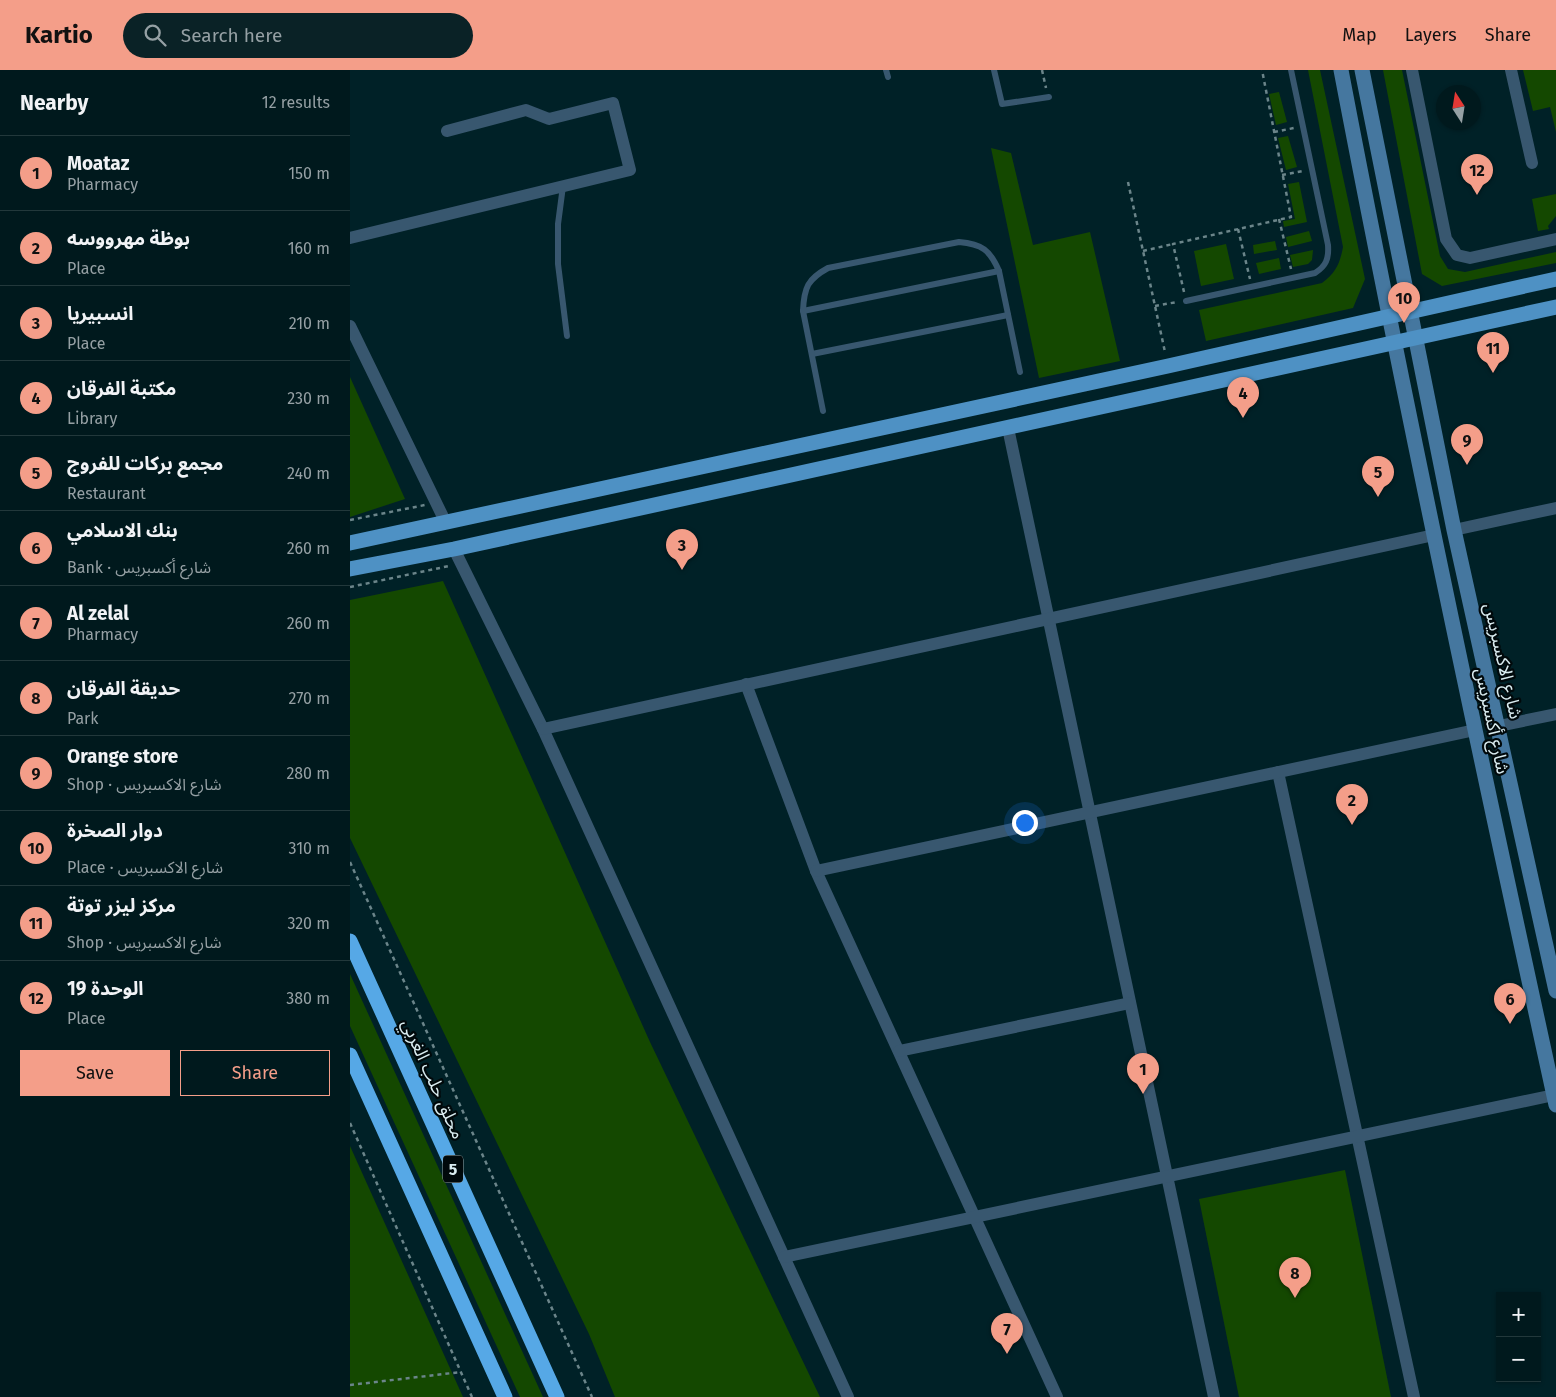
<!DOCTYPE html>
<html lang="en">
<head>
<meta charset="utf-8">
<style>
  :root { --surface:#00191d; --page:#0a2226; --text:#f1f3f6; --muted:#95a0a4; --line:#22383b; --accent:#f49e89 }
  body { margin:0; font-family:"Fira Sans","Noto Sans Arabic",sans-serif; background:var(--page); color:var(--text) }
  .controls { position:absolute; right:15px; bottom:15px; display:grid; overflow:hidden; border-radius:0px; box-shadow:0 1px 4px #0004 }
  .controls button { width:45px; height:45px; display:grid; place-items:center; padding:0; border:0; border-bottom:1px solid var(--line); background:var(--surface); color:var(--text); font:25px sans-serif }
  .compass { position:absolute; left:1086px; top:15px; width:45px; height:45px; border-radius:50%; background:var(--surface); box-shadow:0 1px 4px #0004; rotate:348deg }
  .you { position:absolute; left:674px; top:752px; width:18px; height:18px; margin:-12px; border:4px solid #fff; border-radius:50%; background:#1a73e8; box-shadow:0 0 0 8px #1a73e833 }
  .badge { display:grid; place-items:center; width:32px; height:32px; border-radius:50%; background:var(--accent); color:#111; font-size:16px; font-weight:700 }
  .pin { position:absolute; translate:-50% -41px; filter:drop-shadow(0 1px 2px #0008) }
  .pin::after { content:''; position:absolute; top:26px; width:18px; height:15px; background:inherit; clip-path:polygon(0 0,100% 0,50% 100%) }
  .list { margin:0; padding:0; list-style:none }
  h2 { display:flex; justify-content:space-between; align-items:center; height:65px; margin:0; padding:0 20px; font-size:21px }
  h2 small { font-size:16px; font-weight:400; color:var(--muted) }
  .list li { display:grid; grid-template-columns:32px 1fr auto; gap:15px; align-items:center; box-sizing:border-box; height:75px; padding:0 20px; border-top:1px solid var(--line) }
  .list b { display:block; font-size:19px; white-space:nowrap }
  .list p { margin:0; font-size:16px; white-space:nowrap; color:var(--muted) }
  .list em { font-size:16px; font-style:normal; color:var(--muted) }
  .actions { display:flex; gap:10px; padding:15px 20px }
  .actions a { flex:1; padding:11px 0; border:1px solid var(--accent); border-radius:0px; text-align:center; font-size:18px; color:var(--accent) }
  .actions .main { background:var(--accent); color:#111 }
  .icon { flex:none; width:28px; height:28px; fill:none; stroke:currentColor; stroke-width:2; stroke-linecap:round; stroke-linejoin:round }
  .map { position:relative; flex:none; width:1206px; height:1327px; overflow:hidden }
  header { display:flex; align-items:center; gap:30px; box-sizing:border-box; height:70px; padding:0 25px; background:var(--accent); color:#111 }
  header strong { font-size:24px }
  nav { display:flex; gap:28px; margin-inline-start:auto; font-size:18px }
  .search { width:350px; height:45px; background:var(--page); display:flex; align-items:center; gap:12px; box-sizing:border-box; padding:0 18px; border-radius:28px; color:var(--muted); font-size:19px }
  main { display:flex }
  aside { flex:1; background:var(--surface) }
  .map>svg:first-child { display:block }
</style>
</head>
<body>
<header>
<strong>Kartio</strong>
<div class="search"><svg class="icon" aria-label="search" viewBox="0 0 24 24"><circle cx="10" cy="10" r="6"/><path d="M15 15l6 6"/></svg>Search here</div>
<nav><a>Map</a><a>Layers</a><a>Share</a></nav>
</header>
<main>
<aside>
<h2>Nearby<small>12 results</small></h2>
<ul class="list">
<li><span class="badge">1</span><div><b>Moataz</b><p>Pharmacy</p></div><em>150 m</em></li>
<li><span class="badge">2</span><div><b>بوظة مهرووسه</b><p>Place</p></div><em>160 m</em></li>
<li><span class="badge">3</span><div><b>انسبيريا</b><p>Place</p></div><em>210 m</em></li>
<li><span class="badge">4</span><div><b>مكتبة الفرقان</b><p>Library</p></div><em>230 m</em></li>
<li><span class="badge">5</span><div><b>مجمع بركات للفروج</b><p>Restaurant</p></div><em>240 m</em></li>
<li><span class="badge">6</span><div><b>بنك الاسلامي</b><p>Bank · شارع أكسبريس</p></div><em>260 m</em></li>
<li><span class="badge">7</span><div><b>Al zelal</b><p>Pharmacy</p></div><em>260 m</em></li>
<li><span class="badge">8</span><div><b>حديقة الفرقان</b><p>Park</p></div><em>270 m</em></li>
<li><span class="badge">9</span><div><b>Orange store</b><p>Shop · شارع الاكسبريس</p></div><em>280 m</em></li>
<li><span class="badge">10</span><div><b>دوار الصخرة</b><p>Place · شارع الاكسبريس</p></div><em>310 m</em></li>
<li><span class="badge">11</span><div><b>مركز ليزر توتة</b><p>Shop · شارع الاكسبريس</p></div><em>320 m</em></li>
<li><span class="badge">12</span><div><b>الوحدة 19</b><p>Place</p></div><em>380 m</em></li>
</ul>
<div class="actions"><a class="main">Save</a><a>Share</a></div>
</aside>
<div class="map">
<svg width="1206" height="1327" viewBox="0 0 1206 1327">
  <rect width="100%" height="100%" fill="#002127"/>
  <!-- green -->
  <g fill="#144800">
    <path d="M958 0H970L1015 209 1003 238 856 271 849 240 972 213C986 203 990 193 993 177Z"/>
    <polygon points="1033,0 1052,0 1090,186 1098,199 1115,202 1206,182 1206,193 1092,216 1072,204"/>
    <polygon points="1173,0 1206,0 1206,62 1200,37 1183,41"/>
    <polygon points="929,22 937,52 926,55 919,24"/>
    <polygon points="938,66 947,97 936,100 928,68"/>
    <polygon points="641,78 661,83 683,175 740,162 770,291 689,308"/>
    <polygon points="949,112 957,152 934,157 933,151 945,149 938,114"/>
    <polygon points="1206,124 1206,146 1198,156 1199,159 1188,161 1182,129"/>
    <polygon points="959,161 962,171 938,177 936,167"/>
    <polygon points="925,171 927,180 904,184 903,175"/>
    <polygon points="876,174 884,209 851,216 844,181"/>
    <polygon points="963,180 962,190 958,194 943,197 940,185"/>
    <polygon points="929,188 931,199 909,204 906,193"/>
    <polygon points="0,307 55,429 0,447"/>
    <polygon points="93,511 300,972 470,1327 265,1327 239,1264 0,768 0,530"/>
    <polygon points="0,904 193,1327 170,1327 0,956"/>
    <polygon points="0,1076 113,1327 0,1327"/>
    <polygon points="995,1100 1041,1327 889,1327 849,1129"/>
  </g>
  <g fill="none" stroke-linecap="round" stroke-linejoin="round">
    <!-- path -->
    <g stroke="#6b858a" stroke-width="2.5" stroke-dasharray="4 4" stroke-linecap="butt">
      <polyline points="692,0 696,18"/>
      <polyline points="924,62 944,58"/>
      <polyline points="932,105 953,101"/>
      <polyline points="778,112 815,282"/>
      <polyline points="929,149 941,199"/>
      <polyline points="888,159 900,209"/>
      <polyline points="793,181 823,174"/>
      <polyline points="834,222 823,174 941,147 912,0"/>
      <polyline points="805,236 827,232"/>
      <polyline points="0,450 75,435"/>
      <polyline points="0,517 99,496"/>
      <polyline points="0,792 242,1327"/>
      <polyline points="0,1053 122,1327"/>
      <polyline points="0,1315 111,1302"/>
    </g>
    <!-- lane -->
    <g stroke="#38576f" stroke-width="6">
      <polyline points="536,0 538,7"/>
      <polyline points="644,0 652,34 699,27"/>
      <polyline points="213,116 208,154 208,194 217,266"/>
      <path d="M836 231 965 203C976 196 979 189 978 175L941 0"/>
      <polyline points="453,241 649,201"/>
      <polyline points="462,284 658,245"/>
      <path d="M473 341 453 241C454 217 458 209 478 198L609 172C632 174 640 180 649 201L670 302"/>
    </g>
    <!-- street -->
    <g stroke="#38576f" stroke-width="12">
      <polyline points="1062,0 1096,169 1107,185 1120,188 1206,169"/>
      <polyline points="1161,0 1182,93"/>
      <polyline points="0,168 280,100 263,33 199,49 176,40 97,61"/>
      <polyline points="0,256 96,453"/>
      <polyline points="658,358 864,1327"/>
      <polyline points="1104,460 1206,438"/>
      <polyline points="104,479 193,659 498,1327"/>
      <polyline points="396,614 466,801 707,1327"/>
      <polyline points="1149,656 1206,644"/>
      <polyline points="193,659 1084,465"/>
      <polyline points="928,702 1064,1327"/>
      <polyline points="466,801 1125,660"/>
      <polyline points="549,981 780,933"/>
      <polyline points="434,1187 1204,1025"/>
    </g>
    <!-- secondary -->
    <g stroke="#45779f" stroke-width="15">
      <path d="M991 0C1057 346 1131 691 1206 1035"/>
      <polyline points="1012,0 1104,460 1206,921"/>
    </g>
    <!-- primary -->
    <g stroke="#4e91c4" stroke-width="15">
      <polyline points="0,473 818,296 1206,209"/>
      <polyline points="0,499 104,479 1206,237"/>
    </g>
    <!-- highway -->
    <g stroke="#56a8e6" stroke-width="15">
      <polyline points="0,871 207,1327"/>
      <polyline points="0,985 155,1327"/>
    </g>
  </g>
  <g text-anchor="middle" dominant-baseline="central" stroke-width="4.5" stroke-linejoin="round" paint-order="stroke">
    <!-- shield labels -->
    <rect fill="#00090b" stroke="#98a8ab" stroke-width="1" x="93" y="1085.5" width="20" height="27" rx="4"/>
    <g font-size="16" font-weight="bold" fill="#d9ecf0">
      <text x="103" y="1099">5</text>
    </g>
    <!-- street labels -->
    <g font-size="18" fill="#d9ecf0" stroke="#00090b">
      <text transform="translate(1153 591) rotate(77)">شارع الاكسبريس</text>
      <text transform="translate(1142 651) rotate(78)">شارع أكسبريس</text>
      <text transform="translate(83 1009) rotate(66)">محلق حلب الغربي</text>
    </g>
  </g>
</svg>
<div class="controls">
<button>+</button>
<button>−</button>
</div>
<svg class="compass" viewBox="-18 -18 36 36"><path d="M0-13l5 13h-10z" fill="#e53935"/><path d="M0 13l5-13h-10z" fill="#95a0a4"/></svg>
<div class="you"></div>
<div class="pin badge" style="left:793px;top:1024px">1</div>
<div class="pin badge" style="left:1002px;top:755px">2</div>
<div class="pin badge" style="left:332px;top:500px">3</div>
<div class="pin badge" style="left:893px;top:348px">4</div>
<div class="pin badge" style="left:1028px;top:427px">5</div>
<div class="pin badge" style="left:1160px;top:954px">6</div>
<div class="pin badge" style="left:657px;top:1284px">7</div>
<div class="pin badge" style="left:945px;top:1228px">8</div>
<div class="pin badge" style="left:1117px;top:395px">9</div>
<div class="pin badge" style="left:1054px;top:253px">10</div>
<div class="pin badge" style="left:1143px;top:303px">11</div>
<div class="pin badge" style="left:1127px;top:125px">12</div>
</div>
</main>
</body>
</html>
